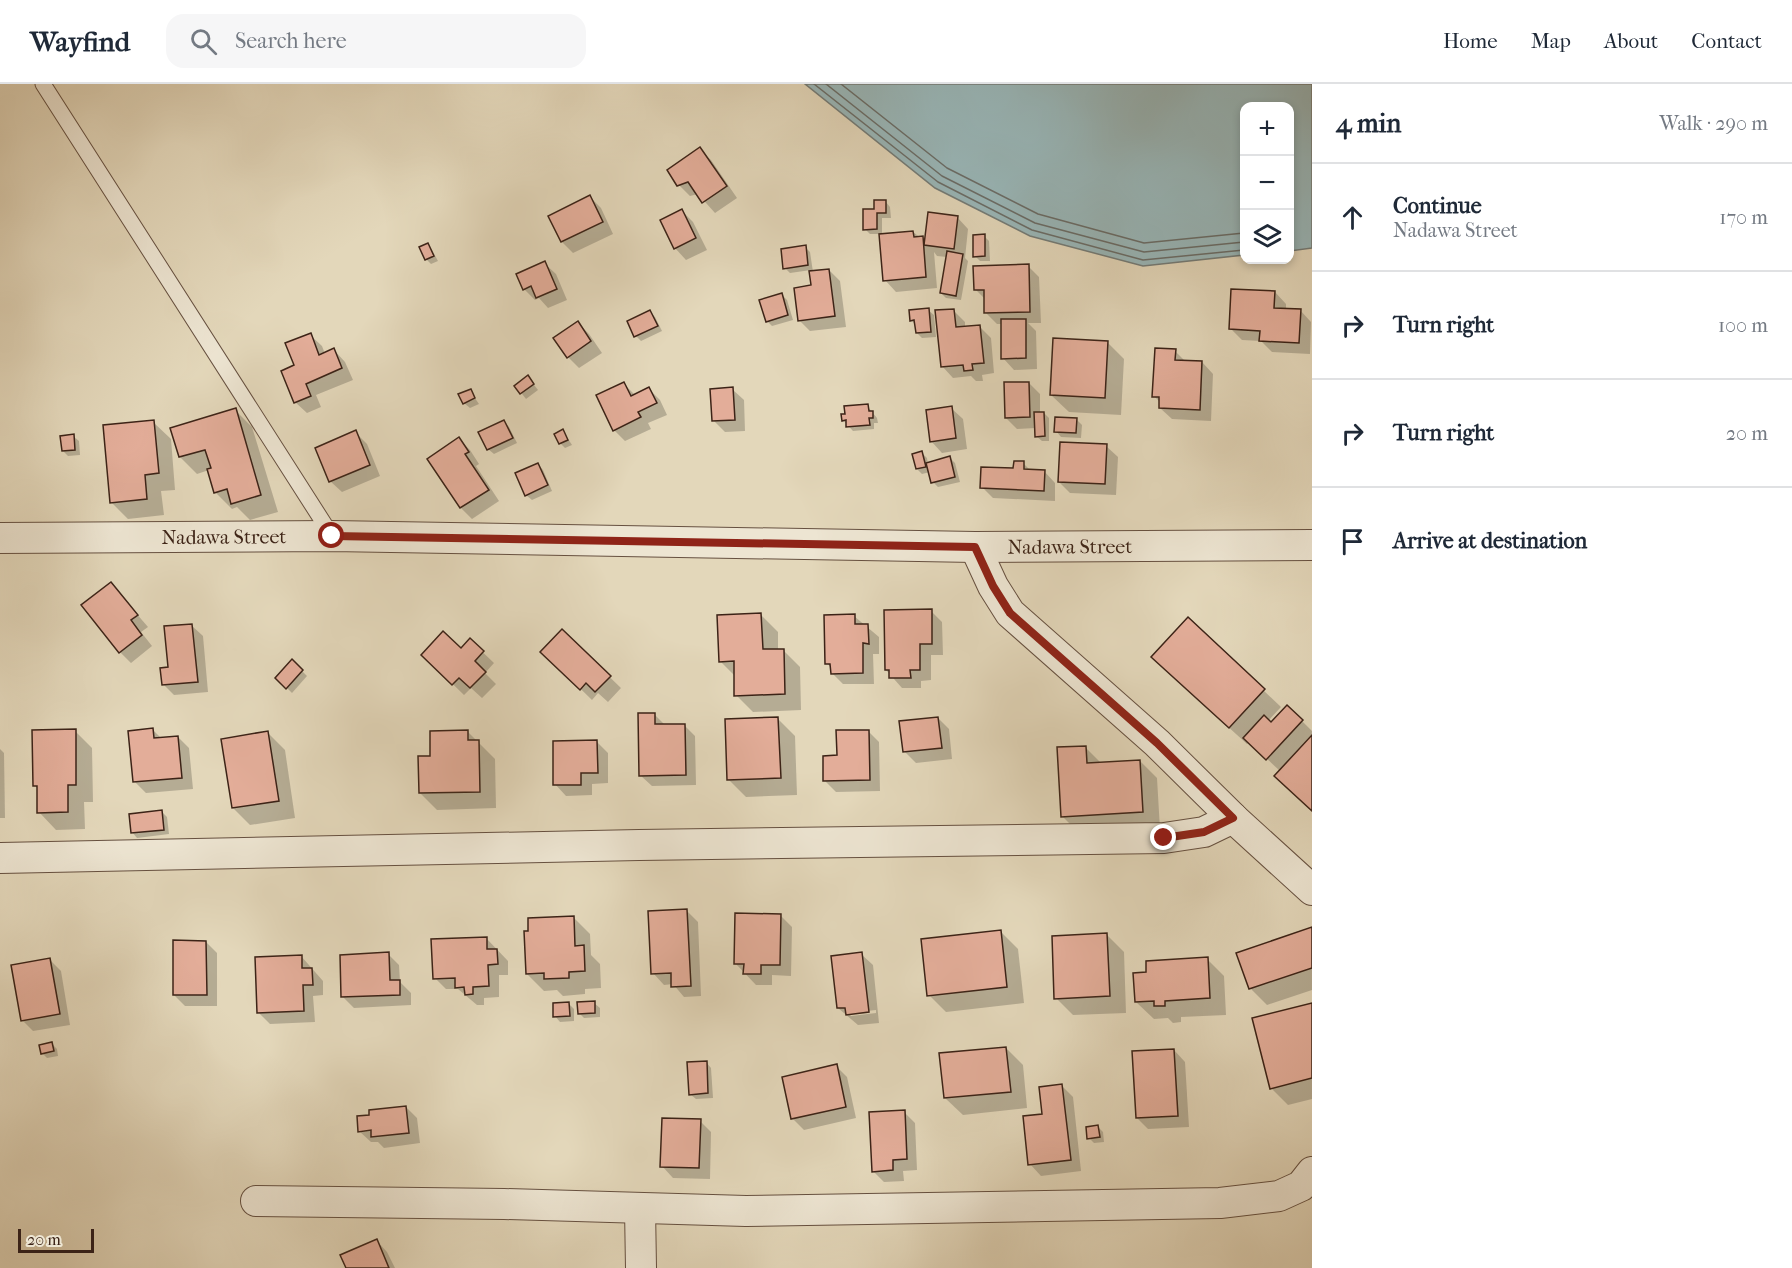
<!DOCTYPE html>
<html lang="en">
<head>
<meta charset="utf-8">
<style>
  :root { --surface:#fff; --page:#f6f6f7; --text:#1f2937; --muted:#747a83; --line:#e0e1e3 }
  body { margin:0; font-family:"IM FELL French Canon",serif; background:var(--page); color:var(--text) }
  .controls { position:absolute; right:18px; top:18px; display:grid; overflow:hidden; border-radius:12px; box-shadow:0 3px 9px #0003 }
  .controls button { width:54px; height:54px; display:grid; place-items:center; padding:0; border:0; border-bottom:2px solid var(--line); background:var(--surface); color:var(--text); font:30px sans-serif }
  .scale { position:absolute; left:18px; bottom:15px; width:76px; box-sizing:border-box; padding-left:6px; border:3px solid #3c2317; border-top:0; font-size:16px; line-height:21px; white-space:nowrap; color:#3c2317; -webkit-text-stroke:4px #ede5d2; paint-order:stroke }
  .stop { position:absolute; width:18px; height:18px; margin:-14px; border:4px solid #8f2418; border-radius:50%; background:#fff }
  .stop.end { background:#8f2418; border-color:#fff; box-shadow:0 2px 6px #0008 }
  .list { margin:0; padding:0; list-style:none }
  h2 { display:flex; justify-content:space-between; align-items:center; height:78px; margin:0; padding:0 24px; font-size:26px }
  h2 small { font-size:20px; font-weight:400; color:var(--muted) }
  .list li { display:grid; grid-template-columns:39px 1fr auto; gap:18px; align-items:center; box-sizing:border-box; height:108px; padding:0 24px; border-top:2px solid var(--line) }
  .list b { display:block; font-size:22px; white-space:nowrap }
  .list p { margin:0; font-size:20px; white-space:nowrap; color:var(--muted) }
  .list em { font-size:20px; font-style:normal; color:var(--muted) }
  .icon { flex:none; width:33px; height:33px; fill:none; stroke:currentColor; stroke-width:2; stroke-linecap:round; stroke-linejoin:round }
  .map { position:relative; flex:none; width:1312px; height:1184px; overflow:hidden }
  header { display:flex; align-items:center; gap:36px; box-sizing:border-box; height:84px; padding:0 30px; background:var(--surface); border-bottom:2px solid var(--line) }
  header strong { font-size:28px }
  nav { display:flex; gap:33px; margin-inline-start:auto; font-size:21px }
  .search { width:420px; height:54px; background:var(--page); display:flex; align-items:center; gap:15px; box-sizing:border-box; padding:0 21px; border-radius:18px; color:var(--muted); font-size:22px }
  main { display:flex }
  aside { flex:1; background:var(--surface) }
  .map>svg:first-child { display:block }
</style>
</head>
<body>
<header>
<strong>Wayfind</strong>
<div class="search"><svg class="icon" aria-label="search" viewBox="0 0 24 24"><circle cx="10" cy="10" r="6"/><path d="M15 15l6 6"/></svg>Search here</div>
<nav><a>Home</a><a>Map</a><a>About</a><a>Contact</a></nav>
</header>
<main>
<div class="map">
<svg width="1312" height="1184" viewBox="0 0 1312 1184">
  <rect width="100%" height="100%" fill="#e3d7ba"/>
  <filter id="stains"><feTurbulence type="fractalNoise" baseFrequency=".00333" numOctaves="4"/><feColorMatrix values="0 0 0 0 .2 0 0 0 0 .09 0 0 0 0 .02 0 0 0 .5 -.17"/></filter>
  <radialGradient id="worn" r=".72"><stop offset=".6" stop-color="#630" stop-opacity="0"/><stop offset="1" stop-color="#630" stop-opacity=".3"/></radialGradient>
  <!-- water -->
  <polygon fill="#99b7b9" stroke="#747c78" stroke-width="1.5" points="805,0 1312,0 1312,164 1290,167 1290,22 1244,22 1244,171 1143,182 1030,152 935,104"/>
  <!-- shadow -->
  <g fill="#0003" fill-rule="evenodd">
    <polygon points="699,65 711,76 737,114 715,129 698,110 690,112 679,101"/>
    <polygon points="590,113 601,124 613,150 573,169 562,158"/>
    <polygon points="885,117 890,123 891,134 882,134 882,152 913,148 926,158 957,133 968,145 965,174 968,177 961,216 946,214 941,209 947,173 937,172 934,168 937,204 896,208 885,196 880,150 870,150 865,145 876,126"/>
    <polygon points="682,127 693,138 707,166 686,176 675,164"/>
    <polygon points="984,152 989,157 990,177 980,177 975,172"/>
    <polygon points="427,160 432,166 438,177 431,180 426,175"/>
    <polygon points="805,163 810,168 813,188 829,186 840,197 846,243 810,247 799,236 813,202 811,186 790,189 785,184"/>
    <polygon points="544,179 556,190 567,216 548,224 539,214 535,216 524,205"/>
    <polygon points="1028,182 1039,193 1041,239 1028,239 1036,247 1037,285 1014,286 1003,274 1002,240 997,240 986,229 985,215 975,205"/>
    <polygon points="1275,208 1286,220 1286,226 1300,226 1311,238 1310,270 1272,268 1261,257 1242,256 1230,244"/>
    <polygon points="782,211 787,216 793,236 772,242 767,237"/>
    <polygon points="928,226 934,231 936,253 922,254 917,249 916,241 911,236"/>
    <polygon points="953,226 965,238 965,244 980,243 991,254 994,289 982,291 983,297 976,297 971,292 953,294 942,282"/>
    <polygon points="650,228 655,233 662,247 641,257 636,252"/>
    <polygon points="578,239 589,250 602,269 579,284 568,273"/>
    <polygon points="310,251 322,262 325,270 334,266 345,278 353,296 316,311 321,323 307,329 295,318 296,282"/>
    <polygon points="1107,258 1124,275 1121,331 1069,328 1051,311"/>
    <polygon points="1175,267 1186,278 1202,278 1213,290 1211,337 1172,335 1160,324 1161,319 1154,312"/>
    <polygon points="528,293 538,306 526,315 516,302"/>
    <polygon points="1029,299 1040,310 1040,329 1044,329 1049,334 1049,357 1042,357 1036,352 1036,344 1017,345 1006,334"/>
    <polygon points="624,300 636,312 649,305 660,316 667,331 648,339 651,345 625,357 614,346"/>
    <polygon points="732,305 744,316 745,347 725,348 713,336"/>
    <polygon points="470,307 479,320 470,324 464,319"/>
    <polygon points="867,322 877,334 878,339 874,339 874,345 853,347 843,336"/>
    <polygon points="951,324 963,335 967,365 942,369 931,357"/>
    <polygon points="235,326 252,343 278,428 250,436 237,423 232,425 215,408 209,386 197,390 180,373"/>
    <polygon points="1076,335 1082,341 1081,354 1061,353 1056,347"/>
    <polygon points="504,337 509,343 517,359 494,370 488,365"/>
    <polygon points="153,338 171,355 175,406 161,407 164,431 128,435 111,418"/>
    <polygon points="563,347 572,361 565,364 560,359"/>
    <polygon points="355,348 367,360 380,392 342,408 330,397"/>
    <polygon points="73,352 79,357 80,371 68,372 63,367"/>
    <polygon points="459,355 470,366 479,380 476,382 499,417 472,435 461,424 429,375"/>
    <polygon points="1106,362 1118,373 1116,411 1070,409 1059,398"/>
    <polygon points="922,369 927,374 928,380 950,374 955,379 960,398 938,403 933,398 930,388 922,390 917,385"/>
    <polygon points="1023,379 1031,387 1044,387 1055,399 1055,417 993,414 982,403"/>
    <polygon points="538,380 543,386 552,407 532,416 526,411"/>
    <polygon points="111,500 148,543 141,548 152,562 131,579 120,568"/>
    <polygon points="931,527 942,538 943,571 931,571 931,596 921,597 921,604 902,604 886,586"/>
    <polygon points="761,531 778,548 778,566 783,566 800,583 801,626 753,628 736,611 735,592 720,577"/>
    <polygon points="854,532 879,553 879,570 873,570 874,600 843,600 832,589 832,585 827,579"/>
    <polygon points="1188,535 1281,623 1268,637 1271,640 1302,637 1312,647 1312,727 1299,715 1281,688 1249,658 1247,660 1170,590"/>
    <polygon points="191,541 203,552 208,608 174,611 163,600"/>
    <polygon points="562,547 621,604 608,618 598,609 592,616 542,567"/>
    <polygon points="470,556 494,579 485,589 496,600 482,614 471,604 464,611 423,571 461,566"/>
    <polygon points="292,577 307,592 292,609 277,594"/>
    <polygon points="654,630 665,641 684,641 695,652 696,701 652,702 640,691"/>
    <polygon points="938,634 949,645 952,675 916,679 904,667"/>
    <polygon points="778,635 795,652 797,711 746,713 729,696"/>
    <polygon points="153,646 162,655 178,653 189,664 193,705 146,709 135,698"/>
    <polygon points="75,647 92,664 93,718 84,718 85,745 56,746 39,728 38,705 35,701"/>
    <polygon points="467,647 495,675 496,724 437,726 420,709 432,674"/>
    <polygon points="868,647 879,658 880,707 836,708 825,697 838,673"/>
    <polygon points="268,649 285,666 295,734 250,741 233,724"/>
    <polygon points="597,658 608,669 608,699 592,700 592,711 566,712 555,700"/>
    <polygon points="1085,663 1102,680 1140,677 1157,694 1160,745 1080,750 1063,733"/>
    <polygon points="0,665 4,669 5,734 0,734"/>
    <polygon points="162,728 167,733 169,750 137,754 132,748"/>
    <polygon points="687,827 698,838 701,912 684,913 673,900 664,901 653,889"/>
    <polygon points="780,831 792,843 791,892 772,891 772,901 756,901 735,879"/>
    <polygon points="573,833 590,850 591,871 600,880 601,904 585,905 585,910 563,912 557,906 544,907 527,890"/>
    <polygon points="1312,844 1312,906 1267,921 1250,904 1238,870"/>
    <polygon points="1001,848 1018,865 1024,919 946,928 929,911"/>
    <polygon points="1107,851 1124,868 1126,929 1073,931 1056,914"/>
    <polygon points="486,854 508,877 508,891 499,891 499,913 484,914 484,921 477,921 458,905 446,905 435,894"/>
    <polygon points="206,858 217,869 217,922 185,922 174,911"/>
    <polygon points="388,870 399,881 400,898 411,909 411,921 354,924 343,913"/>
    <path d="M861 870 873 881 879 939 858 941 838 924ZM876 926V929L851 932 848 929Z"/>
    <polygon points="301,872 323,897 323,911 313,912 315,938 270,940 259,929"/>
    <polygon points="1207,875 1224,892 1226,931 1181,933 1181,938 1173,939 1168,934 1154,935 1136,918 1148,890"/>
    <polygon points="50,876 61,887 70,941 33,947 22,936"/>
    <polygon points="568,919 574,925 574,937 560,938 555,932"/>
    <polygon points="594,919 600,924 600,933 584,934 579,929"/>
    <polygon points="1312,921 1312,1015 1288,1021 1271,1004 1254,935"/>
    <polygon points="52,960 57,965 58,972 47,974 42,969"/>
    <polygon points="1006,964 1023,981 1027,1024 963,1031 945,1014"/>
    <polygon points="1174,966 1185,978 1189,1043 1148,1045 1137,1034"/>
    <polygon points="706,978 711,984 713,1014 696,1015 690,1010"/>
    <polygon points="836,982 847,993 856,1034 804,1046 792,1034"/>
    <polygon points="1062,1002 1073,1013 1081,1087 1041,1092 1030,1080 1044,1031"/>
    <polygon points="406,1023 417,1034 420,1059 384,1064 378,1058 371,1058 359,1047 370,1032"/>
    <polygon points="904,1028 915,1039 917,1086 903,1087 904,1097 884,1098 873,1087"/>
    <polygon points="700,1037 711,1048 710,1095 673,1094 662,1082"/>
    <polygon points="1098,1043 1103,1048 1104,1058 1094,1059 1089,1054"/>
    <polygon points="376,1156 387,1168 395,1184 348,1184"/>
  </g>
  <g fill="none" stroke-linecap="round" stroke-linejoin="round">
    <!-- shore -->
    <g stroke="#6a6d68" stroke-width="1.5">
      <polyline points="814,0 938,98 1032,146 1143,176 1244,166"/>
      <polyline points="826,0 942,92 1035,139 1144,168 1244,158"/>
      <polyline points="841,0 947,84 1038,130 1144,159 1244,149"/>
    </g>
  </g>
  <!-- building -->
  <g fill="#e3ad99" stroke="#3c2317" stroke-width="1.5">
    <polygon points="700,63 727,102 702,119 688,98 677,102 667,86"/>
    <polygon points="590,111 603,138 561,158 548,132"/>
    <polygon points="874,116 886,116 886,129 877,129 877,145 863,146 863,125 874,125"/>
    <polygon points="682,125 696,154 674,165 660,136"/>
    <polygon points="928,128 958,132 954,165 924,161"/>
    <polygon points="913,147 914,153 923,152 926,193 883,197 879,150"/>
    <polygon points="985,150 985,172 973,173 973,151"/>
    <polygon points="428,159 434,172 425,176 419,163"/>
    <polygon points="806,161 808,181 783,185 781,165"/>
    <polygon points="947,167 963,170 956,212 940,209"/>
    <polygon points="545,177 557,205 536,214 531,202 523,206 516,190"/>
    <polygon points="1029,180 1030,228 984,229 984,206 974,206 973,182"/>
    <polygon points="829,185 835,232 798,237 794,204 811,201 809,187"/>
    <polygon points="1231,205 1275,207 1274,224 1301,225 1299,259 1259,257 1260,247 1229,245"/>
    <polygon points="782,209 788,231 766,238 759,216"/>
    <polygon points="929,224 931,248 916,249 914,236 910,237 909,226"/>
    <polygon points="954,225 956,243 980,241 984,279 972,280 973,286 964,287 963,281 941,283 935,226"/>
    <polygon points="650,226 658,242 634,253 627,237"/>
    <polygon points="1001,235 1026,235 1026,274 1001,275"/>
    <polygon points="578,237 591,257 567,274 553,254"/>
    <polygon points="311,249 319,271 334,264 342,284 306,300 311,312 294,319 281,287 294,281 285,259"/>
    <polygon points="1053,254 1108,257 1105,314 1050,311"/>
    <polygon points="1155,264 1176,265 1175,276 1202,277 1200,326 1159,324 1159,313 1152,313"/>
    <polygon points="528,291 534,300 520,310 514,302"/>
    <polygon points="624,298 631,312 649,303 657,319 638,328 641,333 613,347 596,311"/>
    <polygon points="1004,298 1029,298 1030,333 1005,334"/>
    <polygon points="733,303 735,336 712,337 710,305"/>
    <polygon points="471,305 475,314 463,320 458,310"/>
    <polygon points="868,320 869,327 873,327 873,334 869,334 870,341 846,343 846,336 842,337 841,330 845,330 844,322"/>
    <polygon points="952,322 956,354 930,358 926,326"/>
    <polygon points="236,324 261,411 231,420 227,405 214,409 207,385 211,384 205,366 179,373 170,344"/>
    <polygon points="1034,328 1044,328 1045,352 1035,353"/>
    <polygon points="1055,333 1077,334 1076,349 1054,348"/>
    <polygon points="154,336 159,389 145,391 147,415 110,419 103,341"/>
    <polygon points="504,336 513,354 487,366 478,348"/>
    <polygon points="563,345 568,356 559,360 554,350"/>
    <polygon points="356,346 370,381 329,398 315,364"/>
    <polygon points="74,350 75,366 62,367 60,352"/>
    <polygon points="459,353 469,368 465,370 489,406 460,424 427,375"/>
    <polygon points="1060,358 1107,360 1105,400 1058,398"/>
    <polygon points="922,367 926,383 916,385 912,370"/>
    <polygon points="950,372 955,393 931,399 926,379"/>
    <polygon points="1014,377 1024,377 1024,385 1045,386 1044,407 980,404 981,383 1013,384"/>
    <polygon points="538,379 548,401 525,412 515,389"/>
    <polygon points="111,498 138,531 131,536 142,551 119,569 81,521"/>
    <polygon points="932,525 932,560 920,560 920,586 910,586 911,594 889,594 889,586 885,586 884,526"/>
    <polygon points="761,529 763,565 784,565 785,610 734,612 734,577 719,578 717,531"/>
    <polygon points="855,530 855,540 868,540 869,560 863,559 863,589 831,590 830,580 825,580 824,531"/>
    <polygon points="1188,533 1265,605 1229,644 1151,573"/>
    <polygon points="192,540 198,598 162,601 160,584 168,583 164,542"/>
    <polygon points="562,545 611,592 595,608 586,599 580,606 540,568"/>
    <polygon points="443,547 461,564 470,554 484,567 475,577 486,588 470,604 459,594 452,601 421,571"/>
    <polygon points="292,575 303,586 286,605 275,594"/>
    <polygon points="1287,621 1303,636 1266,676 1243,654 1264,631 1271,638"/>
    <polygon points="638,629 655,629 655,640 685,640 686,691 639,692"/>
    <polygon points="778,633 781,694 727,696 725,635"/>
    <polygon points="938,633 942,664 903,668 899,637"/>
    <polygon points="153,644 154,654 178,652 182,694 133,698 128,647"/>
    <polygon points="76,645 76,701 68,701 68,728 37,729 37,702 33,702 32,646"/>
    <polygon points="468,646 468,656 479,656 480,708 419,709 418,672 430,672 430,647"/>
    <polygon points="836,646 869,646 870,696 823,697 823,672 837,671"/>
    <polygon points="268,647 279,717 232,724 221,655"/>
    <polygon points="1312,651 1312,727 1274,692"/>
    <polygon points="597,656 598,689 581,689 581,701 553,701 553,657"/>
    <polygon points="1086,662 1087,679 1140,676 1143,728 1061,733 1057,663"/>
    <polygon points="162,726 164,746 131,749 129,730"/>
    <polygon points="687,825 691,902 671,903 671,889 651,890 648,827"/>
    <polygon points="735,829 781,830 780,881 761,881 761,890 743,890 744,880 734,880"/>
    <polygon points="574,832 575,862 584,861 585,887 569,888 569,894 544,895 544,889 526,890 524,847 528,847 528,834"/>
    <polygon points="1312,843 1312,884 1249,905 1236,869"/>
    <polygon points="1001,846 1007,903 927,912 921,855"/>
    <polygon points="1107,849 1110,912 1054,915 1052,852"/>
    <polygon points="487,853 487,865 497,865 498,880 488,881 489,902 473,903 473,910 465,911 464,903 455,904 455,894 433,895 431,855"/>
    <polygon points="173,856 206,857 207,911 173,911"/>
    <polygon points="389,868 390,896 400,896 400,911 341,913 340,871"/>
    <polygon points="862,868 869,928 846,931 845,924 837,924 831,872"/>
    <polygon points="302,871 302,884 312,884 313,901 303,901 304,927 257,929 255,873"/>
    <polygon points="1208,873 1210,914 1165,917 1165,922 1154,922 1154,917 1135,918 1133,889 1146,888 1146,877"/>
    <polygon points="50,874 60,930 21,937 11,881"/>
    <polygon points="595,917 595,929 578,930 577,918"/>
    <polygon points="569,918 570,932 553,933 553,919"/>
    <polygon points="1312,919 1312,994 1270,1005 1252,934"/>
    <polygon points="52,958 54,967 41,970 39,961"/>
    <polygon points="1006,963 1011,1008 944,1014 939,969"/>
    <polygon points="1174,965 1178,1032 1136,1034 1132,967"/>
    <polygon points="707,977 708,1009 689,1011 687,978"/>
    <polygon points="837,980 846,1023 791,1035 782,993"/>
    <polygon points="1062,1000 1071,1076 1028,1081 1023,1032 1042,1030 1039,1003"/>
    <polygon points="406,1022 409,1049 371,1053 371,1046 358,1048 357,1032 369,1031 369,1026"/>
    <polygon points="905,1026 907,1075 893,1076 893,1086 872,1088 869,1028"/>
    <polygon points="662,1034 701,1035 699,1084 660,1083"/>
    <polygon points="1098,1041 1100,1053 1087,1055 1086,1043"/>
    <polygon points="377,1155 389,1184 346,1184 340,1171"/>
  </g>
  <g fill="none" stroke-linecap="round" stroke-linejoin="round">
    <!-- lane casing -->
    <g stroke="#665040" stroke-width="17">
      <polyline id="lane" points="43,0 332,452"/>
    </g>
    <!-- street casing -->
    <g stroke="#665040" stroke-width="32">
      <g id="street">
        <path id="s1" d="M0 454 332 452 975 463 1312 461"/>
        <polyline points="975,463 993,502 1010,529 1157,659 1233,734 1312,806"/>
        <polyline points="0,774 639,761 1164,754 1204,748 1233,734"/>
        <polyline points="256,1117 504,1120 746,1127 1220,1119 1279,1112 1301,1102 1312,1088"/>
        <polyline points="640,1124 641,1184"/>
      </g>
    </g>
    <!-- lane -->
    <use href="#lane" stroke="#ede5d2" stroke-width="15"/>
    <!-- street -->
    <use href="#street" stroke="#ede5d2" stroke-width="30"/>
  </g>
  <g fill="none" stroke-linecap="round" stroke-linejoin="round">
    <!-- route -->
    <polyline stroke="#8f2418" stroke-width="8" points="332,452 975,463 993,502 1010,529 1157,659 1233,734 1204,748 1164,754"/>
  </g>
  <g text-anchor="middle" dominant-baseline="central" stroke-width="5" stroke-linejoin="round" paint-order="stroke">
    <!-- street labels -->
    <g font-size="20" fill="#3c2317" stroke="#ede5d2">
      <text stroke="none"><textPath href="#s1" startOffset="224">Nadawa Street</textPath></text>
      <text stroke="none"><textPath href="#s1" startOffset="1070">Nadawa Street</textPath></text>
    </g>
  </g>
  <rect width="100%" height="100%" filter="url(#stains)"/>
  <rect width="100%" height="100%" fill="url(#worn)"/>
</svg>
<div class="controls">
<button>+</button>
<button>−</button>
<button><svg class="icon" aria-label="layers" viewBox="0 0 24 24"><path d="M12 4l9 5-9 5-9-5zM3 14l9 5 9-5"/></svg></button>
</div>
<div class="scale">20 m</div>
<div class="stop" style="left:332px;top:452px"></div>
<div class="stop end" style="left:1164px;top:754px"></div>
</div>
<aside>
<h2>4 min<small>Walk · 290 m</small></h2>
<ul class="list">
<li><svg class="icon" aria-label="ahead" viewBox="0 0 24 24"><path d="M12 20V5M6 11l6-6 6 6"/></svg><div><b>Continue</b><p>Nadawa Street</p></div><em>170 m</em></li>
<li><svg class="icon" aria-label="right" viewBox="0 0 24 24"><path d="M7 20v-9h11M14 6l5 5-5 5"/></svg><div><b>Turn right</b></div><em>100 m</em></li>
<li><svg class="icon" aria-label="right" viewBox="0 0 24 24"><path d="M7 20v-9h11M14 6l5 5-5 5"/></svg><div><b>Turn right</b></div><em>20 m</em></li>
<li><svg class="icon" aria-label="arrive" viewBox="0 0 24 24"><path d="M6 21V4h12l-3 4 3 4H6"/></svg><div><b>Arrive at destination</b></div></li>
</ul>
</aside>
</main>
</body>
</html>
